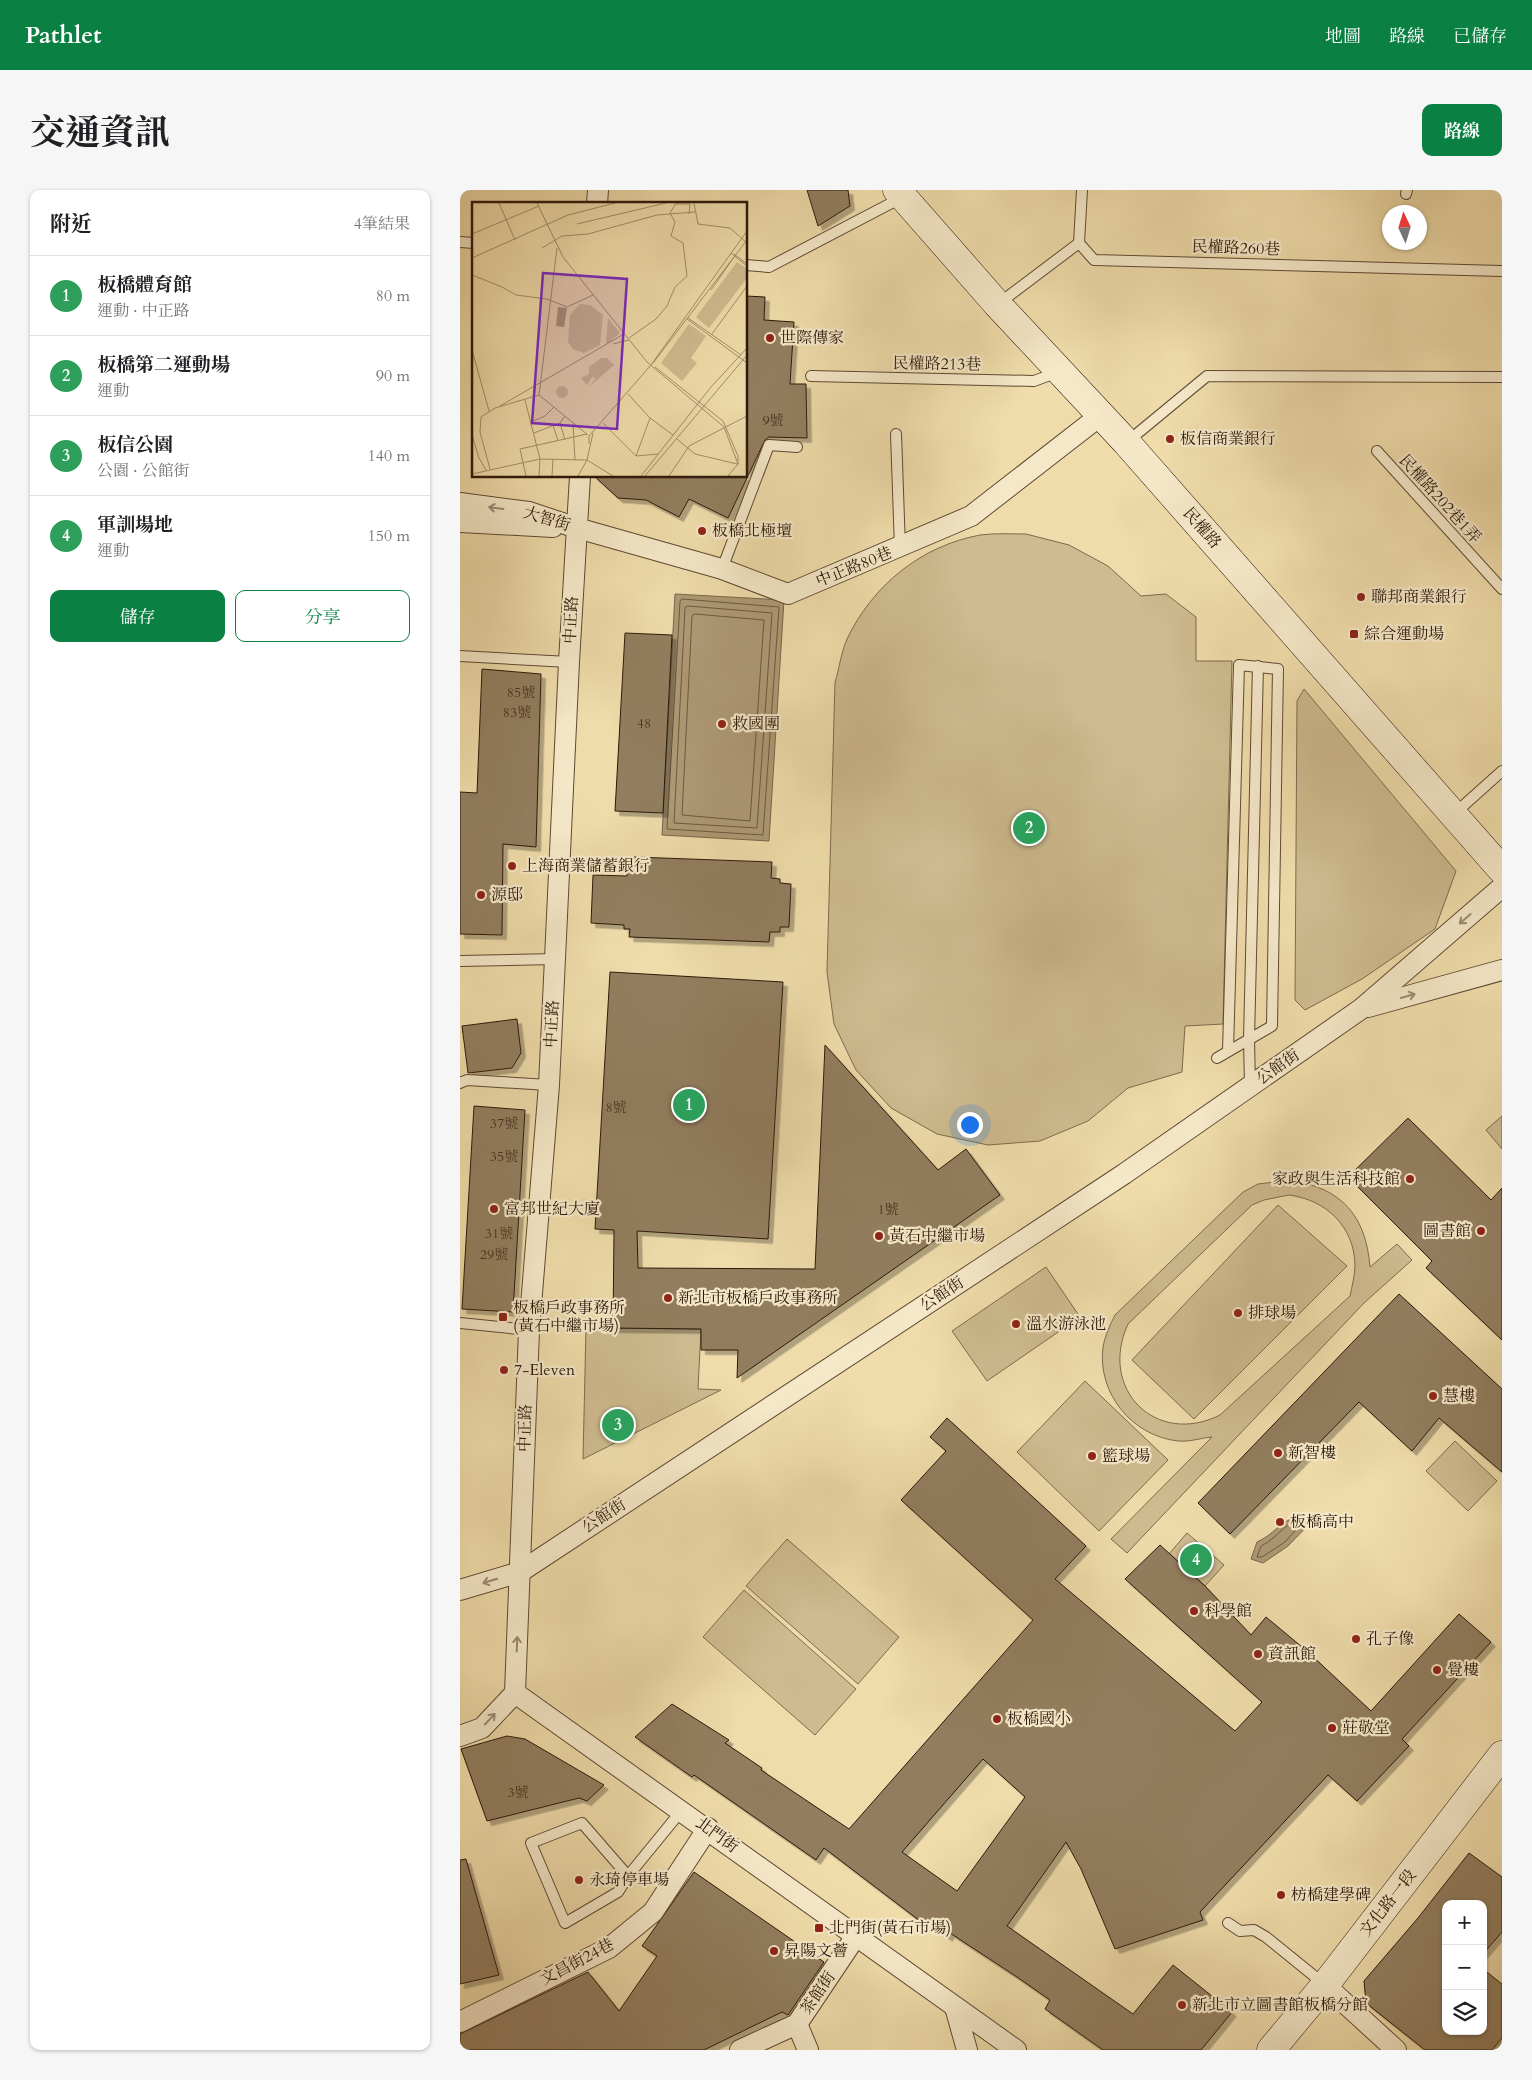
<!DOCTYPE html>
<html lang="zh-TW">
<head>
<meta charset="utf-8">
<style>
  :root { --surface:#fff; --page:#f6f6f6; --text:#202124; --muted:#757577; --line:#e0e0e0; --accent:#0b8043 }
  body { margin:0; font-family:Cardo,"Noto Serif TC",serif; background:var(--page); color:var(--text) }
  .controls { position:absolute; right:15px; bottom:15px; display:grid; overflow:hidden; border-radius:10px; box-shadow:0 1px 4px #0004 }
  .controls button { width:45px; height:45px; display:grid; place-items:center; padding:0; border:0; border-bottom:1px solid var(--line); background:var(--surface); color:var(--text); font:25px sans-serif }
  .compass { position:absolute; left:922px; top:15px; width:45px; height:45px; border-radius:50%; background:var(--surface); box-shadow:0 1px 4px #0004; rotate:356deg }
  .you { position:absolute; left:509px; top:934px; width:18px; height:18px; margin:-12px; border:4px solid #fff; border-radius:50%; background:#1a73e8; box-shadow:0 0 0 8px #1a73e833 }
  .badge { display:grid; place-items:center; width:32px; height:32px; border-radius:50%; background:var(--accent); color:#fff; font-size:16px; font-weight:700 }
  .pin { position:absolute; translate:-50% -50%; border:2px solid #fff; box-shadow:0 1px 5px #0006 }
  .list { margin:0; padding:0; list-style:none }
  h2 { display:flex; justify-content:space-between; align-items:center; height:65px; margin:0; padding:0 20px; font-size:21px }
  h2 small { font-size:16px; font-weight:400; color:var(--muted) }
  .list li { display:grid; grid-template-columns:32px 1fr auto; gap:15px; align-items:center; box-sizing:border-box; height:80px; padding:0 20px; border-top:1px solid var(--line) }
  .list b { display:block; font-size:19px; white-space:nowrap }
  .list p { margin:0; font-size:16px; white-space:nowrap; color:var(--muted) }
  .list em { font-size:16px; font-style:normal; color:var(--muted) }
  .actions { display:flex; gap:10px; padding:15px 20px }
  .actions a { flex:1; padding:11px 0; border:1px solid var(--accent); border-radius:10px; text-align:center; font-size:18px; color:var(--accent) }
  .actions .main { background:var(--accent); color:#fff }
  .icon { flex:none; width:28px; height:28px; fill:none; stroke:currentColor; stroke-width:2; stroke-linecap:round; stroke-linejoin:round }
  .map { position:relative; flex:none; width:1042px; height:1860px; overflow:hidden; border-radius:10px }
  header { display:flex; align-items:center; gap:30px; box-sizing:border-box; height:70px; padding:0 25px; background:var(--accent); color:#fff }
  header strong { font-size:24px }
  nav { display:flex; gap:28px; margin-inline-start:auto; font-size:18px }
  .intro { display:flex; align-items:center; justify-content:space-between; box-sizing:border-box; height:120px; padding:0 30px }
  h1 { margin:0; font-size:35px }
  .button { padding:12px 22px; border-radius:10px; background:var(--accent); color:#fff; font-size:18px; font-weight:700 }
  main { display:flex; gap:30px; padding:0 30px }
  aside { flex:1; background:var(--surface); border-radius:10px; box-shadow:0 1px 4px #0004 }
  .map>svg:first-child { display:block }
</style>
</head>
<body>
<header>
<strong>Pathlet</strong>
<nav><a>地圖</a><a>路線</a><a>已儲存</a></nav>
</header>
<div class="intro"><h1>交通資訊</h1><a class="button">路線</a></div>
<main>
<aside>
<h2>附近<small>4筆結果</small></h2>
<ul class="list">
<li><span class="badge" style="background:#2e9e5b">1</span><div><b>板橋體育館</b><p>運動 · 中正路</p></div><em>80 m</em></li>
<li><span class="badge" style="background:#2e9e5b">2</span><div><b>板橋第二運動場</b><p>運動</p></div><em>90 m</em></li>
<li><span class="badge" style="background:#2e9e5b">3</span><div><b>板信公園</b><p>公園 · 公館街</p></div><em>140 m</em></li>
<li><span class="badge" style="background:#2e9e5b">4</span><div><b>軍訓場地</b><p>運動</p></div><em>150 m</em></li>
</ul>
<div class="actions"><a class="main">儲存</a><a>分享</a></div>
</aside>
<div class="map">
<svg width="1042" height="1860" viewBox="0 0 1042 1860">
  <defs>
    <filter id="shadow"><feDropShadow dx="4.5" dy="4.5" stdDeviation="0" flood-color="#0004"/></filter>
  </defs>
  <rect width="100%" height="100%" fill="#efdcaa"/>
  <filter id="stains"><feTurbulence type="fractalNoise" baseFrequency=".004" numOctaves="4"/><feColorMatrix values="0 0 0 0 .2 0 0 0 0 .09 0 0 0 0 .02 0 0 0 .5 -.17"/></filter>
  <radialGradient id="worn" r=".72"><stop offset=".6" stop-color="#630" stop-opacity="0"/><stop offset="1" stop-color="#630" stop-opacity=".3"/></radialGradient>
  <!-- green -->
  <g fill="#cebb8f" stroke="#7e6a4d" fill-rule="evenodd">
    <path d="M566 344 609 355 648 376 681 406 706 404 736 427V471H772L763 834 725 836 722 882 668 898 628 931 580 951 528 955 477 944 431 918 396 880 374 834 367 782 375 493C379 479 381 463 387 449 413 395 461 356 520 345 535 343 551 344 566 344Z"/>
    <polygon points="844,499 996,681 975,739 902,789 845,820 835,810 837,511"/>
    <polygon points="1042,926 1042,959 1026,940"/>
    <path d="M830 990C882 998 906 1026 910 1077L937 1054 952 1070 904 1113 667 1363 651 1349 752 1247C741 1248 730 1252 718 1251 672 1246 637 1203 643 1157 645 1146 650 1135 655 1125L783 1002 798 994ZM829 1005C866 1010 894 1036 895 1075 895 1085 892 1096 890 1106L760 1225C696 1257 638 1199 668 1134L792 1015 804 1010Z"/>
    <polygon points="818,1015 887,1076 734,1229 672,1170"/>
    <polygon points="586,1077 620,1127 527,1191 492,1141"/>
    <polygon points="126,1138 241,1139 238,1199 261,1200 123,1269"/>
    <polygon points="625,1191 708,1270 639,1341 557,1262"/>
    <polygon points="995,1251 1037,1291 1008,1321 966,1281"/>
    <polygon points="727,1343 764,1375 745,1396 709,1364"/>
    <polygon points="327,1349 439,1447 398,1494 286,1396"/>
    <polygon points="284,1400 396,1499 355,1545 243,1447"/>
  </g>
  <!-- water -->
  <g fill="#ad9974" stroke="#7a654a">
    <polygon points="215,404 324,410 309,651 202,645"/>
    <path d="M847 1325 854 1329 828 1356 803 1373 791 1369 797 1352C820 1341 818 1329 847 1325Z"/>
  </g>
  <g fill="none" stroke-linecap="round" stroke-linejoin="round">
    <!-- shore -->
    <g stroke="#6e5840" stroke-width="1">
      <polygon points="222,409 319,417 303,645 207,639 220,412"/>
      <polygon points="228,416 312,423 297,638 214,633 225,418"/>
      <polygon points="235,424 304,430 290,631 222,625 232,426"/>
      <path d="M836 1331 842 1333 825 1352 802 1367H797L801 1356C817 1348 820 1338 836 1331Z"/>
    </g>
  </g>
  <!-- building -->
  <g fill="#927e5e" stroke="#2e180b" fill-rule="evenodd" filter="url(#shadow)">
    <polygon points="347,0 388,0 390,16 358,36"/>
    <polygon points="286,106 305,107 304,130 334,132 330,194 346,194 347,248 309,247 305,250 268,328 229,309 219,327 186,310 158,308 134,286 286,286"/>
    <polygon points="165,443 212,445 203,623 155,621"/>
    <polygon points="22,479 81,484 76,657 43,654 42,745 0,744 0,602 17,603"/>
    <polygon points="174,667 312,672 311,688 320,689 320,693 331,694 329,737 320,737 320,742 310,742 309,752 169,747 170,739 164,739 164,735 131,733 133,685 167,686 167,682 173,682"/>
    <polygon points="150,782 323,792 308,1049 177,1041 178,1078 355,1079 365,855 478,980 506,959 540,1005 277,1188 278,1160 241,1160 241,1139 153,1138 154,1040 135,1039"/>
    <polygon points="57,829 61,863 52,878 8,883 2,836"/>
    <polygon points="14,916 65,920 53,1122 2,1119"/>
    <polygon points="948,928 1031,1010 1042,998 1042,1150 966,1078 972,1071 888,987"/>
    <polygon points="939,1104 1042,1199 1042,1282 979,1228 952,1261 899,1212 770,1344 738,1313"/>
    <path d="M487 1228 626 1356 595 1389 775 1541 802 1512 665 1389 700 1355 745 1396 791 1445 806 1427 848 1462 911 1521 999 1424 1031 1452 942 1549 949 1556 897 1611 868 1585 740 1722 743 1730 655 1759 621 1679 606 1652 547 1736 673 1824 713 1775 772 1822 741 1860H643L585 1819 590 1810 557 1787 490 1743 488 1747 461 1728 460 1731 364 1658 356 1670 234 1585 232 1587 175 1547 212 1514 269 1550 265 1553 302 1578 301 1580 389 1639 573 1430 441 1310 486 1261 470 1247ZM523 1569 565 1607 497 1701 442 1662Z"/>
    <polygon points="47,1546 65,1549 144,1595 127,1611 119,1608 27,1631 1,1559"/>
    <polygon points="1009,1663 1042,1687 1042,1742 1023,1764 1023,1714 986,1714 986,1841 1023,1841 1023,1779 1042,1794 1042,1848 1032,1860 965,1860 906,1813 904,1791 958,1728"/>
    <polygon points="6,1669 39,1785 0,1794 0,1670"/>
    <polygon points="234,1682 364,1772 328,1825 322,1822 244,1860 0,1860 0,1844 128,1782 159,1821 197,1766 182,1756"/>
  </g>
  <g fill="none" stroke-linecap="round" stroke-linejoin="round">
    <!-- lane casing -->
    <g stroke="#5e4933" stroke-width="12">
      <g id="lane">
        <polyline points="946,4 947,0"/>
        <polyline points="0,52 14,53"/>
        <polyline points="619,53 622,0"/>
        <polyline points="286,75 309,77 443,7"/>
        <polyline points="538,114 619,53 634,70 1042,81"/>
        <polyline points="351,186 574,191 598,182"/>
        <polyline points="436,244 440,358"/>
        <polyline points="667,252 747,186 1042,187"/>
        <polyline points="917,261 1042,399"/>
        <polyline points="262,379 309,255 337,257"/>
        <polyline points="0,466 109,472"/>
        <polyline points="994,624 1042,581"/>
        <polyline points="0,771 96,769"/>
        <polyline points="757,868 812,836 818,479 779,475 768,861"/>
        <polyline points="0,893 7,890 89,895"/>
        <polyline points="790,896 789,849 798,476"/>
        <polyline points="0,1133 69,1140"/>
        <polyline points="168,1686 158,1702 105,1733 71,1653 122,1633 168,1686 222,1620"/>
        <polyline points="768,1733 780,1741 794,1740 806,1747 864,1794"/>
      </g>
    </g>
    <!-- street casing -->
    <g stroke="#5e4933" stroke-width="22">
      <g id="street">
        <polyline points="137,14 138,0"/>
        <polyline points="0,313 69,322 117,338 262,379 328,404 511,326 641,225"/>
        <polyline points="0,332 93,337"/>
        <polyline points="908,817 1042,780"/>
        <polyline points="0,1400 60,1382 664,984 901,819 1042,697"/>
        <polyline points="55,1503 69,1140 89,895 109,472 120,286"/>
        <polyline points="55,1503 556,1860"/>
        <polyline points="0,1546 22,1538 55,1503"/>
        <polyline points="865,1795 936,1860"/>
        <polyline points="495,1817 507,1860"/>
        <polyline points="0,1832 149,1758 193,1722 248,1638"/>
        <polyline points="337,1834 348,1860"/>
        <polyline points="280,1860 337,1834 396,1746"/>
      </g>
    </g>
    <!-- secondary casing -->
    <g stroke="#2e180b" stroke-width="29">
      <g id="secondary">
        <polyline points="437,0 537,114 666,252 1042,680"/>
        <polyline points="811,1860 865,1795 1042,1565"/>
      </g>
    </g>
    <!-- lane -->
    <use href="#lane" stroke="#f5e8c8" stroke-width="10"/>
    <!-- street -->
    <use href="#street" stroke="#f5e8c8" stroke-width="20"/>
    <!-- secondary -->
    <use href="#secondary" stroke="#f5e8c8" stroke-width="28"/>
  </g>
  <!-- one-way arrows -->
  <defs><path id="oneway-shaft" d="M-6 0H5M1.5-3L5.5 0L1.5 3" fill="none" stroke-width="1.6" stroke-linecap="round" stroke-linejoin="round" transform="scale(1.25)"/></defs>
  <g stroke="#9b8a73">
    <use href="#oneway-shaft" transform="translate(36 318) rotate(-173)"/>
    <use href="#oneway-shaft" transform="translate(1005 729) rotate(139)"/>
    <use href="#oneway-shaft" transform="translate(948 806) rotate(-16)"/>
    <use href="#oneway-shaft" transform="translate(30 1391) rotate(163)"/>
    <use href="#oneway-shaft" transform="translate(57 1454) rotate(-88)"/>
    <use href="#oneway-shaft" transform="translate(30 1529) rotate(-47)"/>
  </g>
  <!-- markers -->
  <g fill="#8f2418" stroke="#f5e8c8" stroke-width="2">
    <circle cx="310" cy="148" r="5"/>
    <circle cx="710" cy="249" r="5"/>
    <circle cx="242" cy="341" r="5"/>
    <circle cx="901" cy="407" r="5"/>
    <rect x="889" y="439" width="10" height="10" rx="2.5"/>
    <circle cx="262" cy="534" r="5"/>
    <circle cx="52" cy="676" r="5"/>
    <circle cx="21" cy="705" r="5"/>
    <circle cx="950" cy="989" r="5"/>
    <circle cx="34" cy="1019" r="5"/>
    <circle cx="1021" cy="1041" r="5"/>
    <circle cx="419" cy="1046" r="5"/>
    <circle cx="208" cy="1108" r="5"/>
    <circle cx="778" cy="1123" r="5"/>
    <rect x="38" y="1122" width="10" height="10" rx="2.5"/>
    <circle cx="556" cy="1134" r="5"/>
    <circle cx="44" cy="1180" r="5"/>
    <circle cx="973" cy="1206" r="5"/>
    <circle cx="818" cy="1263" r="5"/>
    <circle cx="632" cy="1266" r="5"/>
    <circle cx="820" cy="1332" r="5"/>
    <circle cx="734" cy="1421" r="5"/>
    <circle cx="896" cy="1449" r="5"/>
    <circle cx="798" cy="1464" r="5"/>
    <circle cx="977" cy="1480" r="5"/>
    <circle cx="537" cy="1529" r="5"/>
    <circle cx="872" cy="1538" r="5"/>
    <circle cx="119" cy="1690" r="5"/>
    <circle cx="821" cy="1705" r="5"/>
    <rect x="354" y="1733" width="10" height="10" rx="2.5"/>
    <circle cx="314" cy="1761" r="5"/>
    <circle cx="722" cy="1815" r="5"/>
  </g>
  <g text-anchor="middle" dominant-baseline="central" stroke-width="4.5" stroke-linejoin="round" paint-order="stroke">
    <!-- number labels -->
    <g font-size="14" fill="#473220">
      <text x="313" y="230">9號</text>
      <text x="61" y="502">85號</text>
      <text x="57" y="522">83號</text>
      <text x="184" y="533">48</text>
      <text x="156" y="917">8號</text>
      <text x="44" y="933">37號</text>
      <text x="44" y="966">35號</text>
      <text x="428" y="1019">1號</text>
      <text x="39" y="1043">31號</text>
      <text x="34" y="1064">29號</text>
      <text x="58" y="1602">3號</text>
    </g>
    <!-- street labels -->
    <g font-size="16" fill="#2e180b" stroke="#f5e8c8">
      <text transform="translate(776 58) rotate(2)">民權路260巷</text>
      <text transform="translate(477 174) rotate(1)">民權路213巷</text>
      <text transform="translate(980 309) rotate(48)">民權路202巷1弄</text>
      <text transform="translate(87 329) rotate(17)">大智街</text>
      <text transform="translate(742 338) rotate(49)">民權路</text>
      <text transform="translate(394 377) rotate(-22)">中正路80巷</text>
      <text transform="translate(111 430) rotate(-87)">中正路</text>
      <text transform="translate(92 834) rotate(-87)">中正路</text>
      <text transform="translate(818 877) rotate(-35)">公館街</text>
      <text transform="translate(482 1104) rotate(-33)">公館街</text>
      <text transform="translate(65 1238) rotate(-88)">中正路</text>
      <text transform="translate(144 1326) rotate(-33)">公館街</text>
      <text transform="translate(257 1645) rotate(36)">北門街</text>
      <text transform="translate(928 1713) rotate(-52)">文化路一段</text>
      <text transform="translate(117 1772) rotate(-28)">文昌街24巷</text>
      <text transform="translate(358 1803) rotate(-56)">茶館街</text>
    </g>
    <!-- poi labels -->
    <g font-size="16" fill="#2e180b" stroke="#f5e8c8" text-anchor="start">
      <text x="320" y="148">世際傳家</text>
      <text x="720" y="249">板信商業銀行</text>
      <text x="252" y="341">板橋北極壇</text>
      <text x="911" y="407">聯邦商業銀行</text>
      <text x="904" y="444">綜合運動場</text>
      <text x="272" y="534">救國團</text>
      <text x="62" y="676">上海商業儲蓄銀行</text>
      <text x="31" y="705">源邸</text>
      <text x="940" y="989" text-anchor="end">家政與生活科技館</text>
      <text x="44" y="1019">富邦世紀大廈</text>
      <text x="1011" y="1041" text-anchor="end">圖書館</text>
      <text x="429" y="1046">黃石中繼市場</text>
      <text x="218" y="1108">新北市板橋戶政事務所</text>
      <text x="53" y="1118">板橋戶政事務所<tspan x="53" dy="18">(黃石中繼市場)</tspan></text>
      <text x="788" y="1123">排球場</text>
      <text x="566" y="1134">溫水游泳池</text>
      <text x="54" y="1180">7-Eleven</text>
      <text x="983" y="1206">慧樓</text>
      <text x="828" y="1263">新智樓</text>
      <text x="642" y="1266">籃球場</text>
      <text x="830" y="1332">板橋高中</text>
      <text x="744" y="1421">科學館</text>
      <text x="906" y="1449">孔子像</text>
      <text x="808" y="1464">資訊館</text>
      <text x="987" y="1480">覺樓</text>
      <text x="547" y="1529">板橋國小</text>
      <text x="882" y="1538">莊敬堂</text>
      <text x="129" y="1690">永琦停車場</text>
      <text x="831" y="1705">枋橋建學碑</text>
      <text x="369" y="1738">北門街(黃石市場)</text>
      <text x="324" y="1761">昇陽文薈</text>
      <text x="732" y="1815">新北市立圖書館板橋分館</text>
    </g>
  </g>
  <!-- overview -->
  <g transform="translate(12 12)">
    <rect width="275" height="275" fill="#efdcaa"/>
    <path d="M265 60 275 67V76L237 126 224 115ZM108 102 118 103 131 113 128 143 112 151 101 147 96 140 98 113ZM136 116 148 131 135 142 134 141ZM217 122 234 134 219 156 225 161 210 179 189 161ZM129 156H135L142 163 117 185 124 176 120 175 115 183 109 176 117 172V165ZM84 190a6 6 0 1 1 12 0a6 6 0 1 1-12 0Z" fill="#cebb8f"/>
    <path d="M86 105 95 106 92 125 84 124Z" fill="#ad9974"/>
    <path fill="none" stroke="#a28e6a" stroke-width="1" d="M27 1 43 38M65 1 91 55 175 160 252 225 266 262M222 1 226 22 258 26 275 41M203 2H218L217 12M105 22 194 1M0 32 67 4M70 46 90 34 116 32 185 13 223 10M259 51 275 64M262 52 275 62M0 56 96 13 143 1M0 73 30 85 44 93 75 97 95 105 121 93M239 88 262 55M216 116 269 153M215 117 275 161M240 132 275 84M157 136 184 117 195 104 203 85 215 74 211 41 199 34 203 20 198 11 204 1M141 142 157 138M0 148 17 209M181 161 275 38M179 163 275 29M183 165 251 219 266 254V262M156 192 178 216 201 233M67 193 85 46M67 193 116 233M53 198 68 257 67 274M28 204 152 132M59 220 73 214 82 205M88 221 93 238M131 221 164 254 186 252M101 222 103 258M81 223 86 239M62 231 88 221 93 214M0 233 7 256 14 268M205 237 223 252 265 262M117 242V234L179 163M164 254 178 216M18 267 8 230 9 215 23 206 67 193M0 272 68 257 115 258 141 274M54 274 48 247 115 232M80 274 81 257M106 274 115 258 121 231M169 274 239 185 275 146M173 274 275 153M197 274 217 244 275 214M256 274 266 262"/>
    <path fill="#7b2cbf" fill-opacity="0.15" stroke="#7b2cbf" stroke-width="2.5" d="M71 71 155 77 145 227 60 221Z"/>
    <rect width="275" height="275" fill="none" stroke="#2e180b" stroke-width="2.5"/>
  </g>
  <rect width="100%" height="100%" filter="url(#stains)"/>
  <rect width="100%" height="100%" fill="url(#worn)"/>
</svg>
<div class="controls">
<button>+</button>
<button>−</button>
<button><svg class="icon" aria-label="layers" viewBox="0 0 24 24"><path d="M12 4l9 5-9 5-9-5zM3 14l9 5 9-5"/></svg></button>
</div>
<svg class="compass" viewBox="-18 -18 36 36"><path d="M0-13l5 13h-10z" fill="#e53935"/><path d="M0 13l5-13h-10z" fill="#757577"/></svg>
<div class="you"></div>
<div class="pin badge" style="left:229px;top:915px;background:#2e9e5b">1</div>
<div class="pin badge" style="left:569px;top:638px;background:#2e9e5b">2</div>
<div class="pin badge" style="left:158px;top:1235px;background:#2e9e5b">3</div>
<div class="pin badge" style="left:736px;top:1370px;background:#2e9e5b">4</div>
</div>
</main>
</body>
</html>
